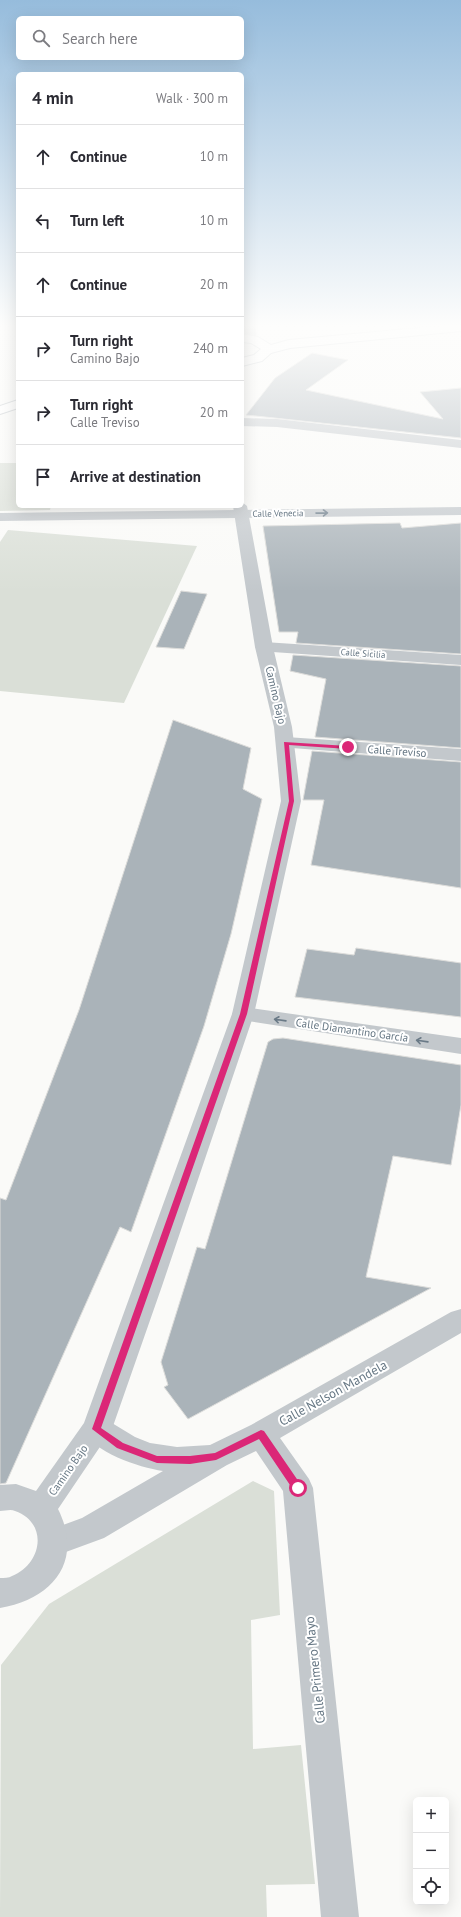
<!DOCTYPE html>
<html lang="en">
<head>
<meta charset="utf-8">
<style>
  :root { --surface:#fff; --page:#f2f2f3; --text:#2b2b33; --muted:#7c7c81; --line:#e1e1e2 }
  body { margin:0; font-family:"PT Sans",sans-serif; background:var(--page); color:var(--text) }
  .controls { position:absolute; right:12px; bottom:12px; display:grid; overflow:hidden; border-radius:6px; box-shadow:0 4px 16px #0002 }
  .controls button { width:36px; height:36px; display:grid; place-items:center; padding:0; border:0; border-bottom:1px solid var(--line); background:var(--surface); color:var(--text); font:20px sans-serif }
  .stop { position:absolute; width:12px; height:12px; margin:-9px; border:3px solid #db2777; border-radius:50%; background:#fff }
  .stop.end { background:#db2777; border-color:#fff; box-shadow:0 1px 4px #0008 }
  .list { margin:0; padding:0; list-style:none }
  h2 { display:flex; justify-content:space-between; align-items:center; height:52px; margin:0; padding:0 16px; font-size:17px }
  h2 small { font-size:13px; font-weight:400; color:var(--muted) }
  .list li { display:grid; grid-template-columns:26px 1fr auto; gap:12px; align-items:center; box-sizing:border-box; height:64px; padding:0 16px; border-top:1px solid var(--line) }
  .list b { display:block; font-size:15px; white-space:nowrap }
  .list p { margin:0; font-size:13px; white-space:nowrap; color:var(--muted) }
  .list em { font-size:13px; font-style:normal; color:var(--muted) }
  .icon { flex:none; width:22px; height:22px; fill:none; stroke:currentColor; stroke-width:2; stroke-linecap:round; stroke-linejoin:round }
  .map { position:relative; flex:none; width:461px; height:1917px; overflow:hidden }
  .search { position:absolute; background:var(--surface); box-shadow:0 4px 16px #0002; left:16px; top:16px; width:228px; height:44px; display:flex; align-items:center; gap:10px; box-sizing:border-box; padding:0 14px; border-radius:6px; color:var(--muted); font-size:15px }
  .panel { position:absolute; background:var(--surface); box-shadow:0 4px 16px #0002; left:16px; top:72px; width:228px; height:436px; border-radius:6px }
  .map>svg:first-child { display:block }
</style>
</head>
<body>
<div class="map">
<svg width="461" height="1917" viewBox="0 0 461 1917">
  <rect width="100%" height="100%" fill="#fafaf8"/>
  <!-- green -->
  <g fill="#dadfd7">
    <polygon points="0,463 18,463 18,506 51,506 50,510 0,511"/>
    <polygon points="8,530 197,546 124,703 0,691 0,542"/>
    <polygon points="253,1481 274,1491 280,1615 251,1620 253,1749 301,1745 315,1884 266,1885 267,1917 0,1917 1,1665 49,1604"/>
  </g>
  <!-- building -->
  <g fill="#aab3b9" stroke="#dcdcda">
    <polygon points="312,353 348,360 306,390 443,419 420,392 461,388 461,438 246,415 275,378"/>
    <polygon points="400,523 402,528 461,523 461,654 296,643 298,632 279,632 263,526"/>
    <polygon points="181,591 207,594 184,649 156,647"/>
    <polygon points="293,655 461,666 461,748 315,737 326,679 290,671"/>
    <polygon points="173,720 251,748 243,789 262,799 231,934 204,1026 131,1232 120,1227 6,1483 0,1484 0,1198 6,1200 79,1010"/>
    <polygon points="312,751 461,762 461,888 311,865 324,800 303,800"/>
    <polygon points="356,948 461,963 461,1017 295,997 307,949 354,955"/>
    <polygon points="283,1038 461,1065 461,1105 451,1165 393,1156 366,1277 431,1288 188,1419 164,1387 168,1385 161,1362 197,1247 205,1249 268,1042 273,1039"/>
  </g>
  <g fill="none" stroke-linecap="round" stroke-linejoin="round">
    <!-- secondary casing -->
    <g stroke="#b3babf" stroke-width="2">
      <g id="secondary">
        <polygon points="461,324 461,331 290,348 271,353 262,361 242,366 242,358 254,355 261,349 251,343 242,342 242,334 258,337 271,345 289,340"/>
        <polygon points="18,400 18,408 0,414 0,406"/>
      </g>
    </g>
    <!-- minor -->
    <g fill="#c3c8cc" fill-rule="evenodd">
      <path d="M245 324H253C257 330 258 336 254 342H246L244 339 245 334 243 327Z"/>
      <polygon points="242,418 277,419 461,440 461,448 277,427 242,426"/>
      <polygon points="461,507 461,515 0,521 0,513"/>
      <polygon points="264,642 461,655 461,665 258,651 255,647 258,643"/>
      <polygon points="286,737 461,749 461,761 279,747 277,743 279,739"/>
      <polygon points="243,1007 461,1038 461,1054 235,1019 232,1014 235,1009"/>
      <path d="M461 1309V1333L280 1438 309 1479 313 1488 359 1917H321L283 1491 256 1451 227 1465 104 1538 55 1556 44 1552 39 1542 44 1532 82 1518 163 1471C138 1467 94 1453 82 1429L87 1420 97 1417 107 1420 135 1437 150 1443 177 1447 210 1445 251 1425 451 1312Z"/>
    </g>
    <!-- tertiary -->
    <path fill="#c3c8cc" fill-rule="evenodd" d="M242 502 247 506 273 647 292 727 301 801 254 1014 162 1286 112 1429 58 1509C84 1561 53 1599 0 1608V1578C4 1578 9 1578 12 1576 42 1564 49 1523 15 1511 11 1509 5 1511 0 1511V1485L16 1484 36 1491 84 1423 232 1014 281 801 274 727 255 647 233 506H242Z"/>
    <!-- secondary -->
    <use href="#secondary" fill="#fff" fill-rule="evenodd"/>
  </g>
  <!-- one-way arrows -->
  <defs><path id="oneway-shaft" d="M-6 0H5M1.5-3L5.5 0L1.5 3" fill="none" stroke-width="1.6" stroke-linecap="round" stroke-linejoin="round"/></defs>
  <g stroke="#6a7a87">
    <use href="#oneway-shaft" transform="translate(322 513) rotate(-1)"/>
    <use href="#oneway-shaft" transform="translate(280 1020) rotate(-172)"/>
    <use href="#oneway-shaft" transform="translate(422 1041) rotate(-172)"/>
  </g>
  <!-- sky -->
  <linearGradient id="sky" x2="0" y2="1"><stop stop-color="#96bcdc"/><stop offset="0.55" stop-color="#fdfdfc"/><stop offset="1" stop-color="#fdfdfc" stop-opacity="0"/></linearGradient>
  <rect width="461" height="592" fill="url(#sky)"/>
  <!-- route -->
  <polygon fill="#db2777" points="284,742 348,746 351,747 348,749 289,745 294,801 247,1014 101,1428 123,1443 157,1456 190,1456 215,1453 261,1430 264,1431 301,1485 302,1488 298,1492 294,1491 259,1439 216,1460 190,1464 157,1463 117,1448 92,1429 240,1014 289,801"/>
  <g text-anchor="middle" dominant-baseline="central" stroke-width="4" stroke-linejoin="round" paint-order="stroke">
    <!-- far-street labels -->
    <g font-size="9" fill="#657683" stroke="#fff">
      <text transform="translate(278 513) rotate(-1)">Calle Venecia</text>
      <text transform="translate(363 653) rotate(4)">Calle Sicilia</text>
    </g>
    <!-- street labels -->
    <g font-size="11" fill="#657683" stroke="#fff">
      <text transform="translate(276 695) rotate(77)">Camino Bajo</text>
      <text transform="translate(397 751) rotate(4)">Calle Treviso</text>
      <text transform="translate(352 1030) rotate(8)">Calle Diamantino García</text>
      <text transform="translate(68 1470) rotate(-55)">Camino Bajo</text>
    </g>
    <!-- near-street labels -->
    <g font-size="13" fill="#657683" stroke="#fff">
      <text transform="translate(333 1393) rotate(-29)">Calle Nelson Mandela</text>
      <text transform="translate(315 1670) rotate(-96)">Calle Primero Mayo</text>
    </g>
  </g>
</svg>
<div class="controls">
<button>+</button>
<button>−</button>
<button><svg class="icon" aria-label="locate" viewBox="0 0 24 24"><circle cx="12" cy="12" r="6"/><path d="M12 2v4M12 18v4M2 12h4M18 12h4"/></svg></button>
</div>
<div class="stop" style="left:298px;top:1488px"></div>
<div class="stop end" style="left:348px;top:747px"></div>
<div class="search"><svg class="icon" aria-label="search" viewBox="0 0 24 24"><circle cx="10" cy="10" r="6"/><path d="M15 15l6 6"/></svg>Search here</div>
<section class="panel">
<h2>4 min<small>Walk · 300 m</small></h2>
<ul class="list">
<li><svg class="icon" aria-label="ahead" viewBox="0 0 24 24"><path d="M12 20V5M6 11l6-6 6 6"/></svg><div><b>Continue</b></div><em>10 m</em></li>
<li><svg class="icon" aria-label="left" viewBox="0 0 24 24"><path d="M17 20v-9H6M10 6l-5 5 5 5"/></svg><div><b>Turn left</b></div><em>10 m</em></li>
<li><svg class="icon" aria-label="ahead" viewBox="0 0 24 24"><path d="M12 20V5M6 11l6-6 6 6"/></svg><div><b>Continue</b></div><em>20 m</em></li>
<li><svg class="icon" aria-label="right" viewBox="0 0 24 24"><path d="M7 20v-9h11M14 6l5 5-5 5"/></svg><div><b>Turn right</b><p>Camino Bajo</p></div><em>240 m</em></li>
<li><svg class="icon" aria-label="right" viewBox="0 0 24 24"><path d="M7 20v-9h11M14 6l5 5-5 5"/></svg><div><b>Turn right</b><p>Calle Treviso</p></div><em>20 m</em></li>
<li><svg class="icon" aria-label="arrive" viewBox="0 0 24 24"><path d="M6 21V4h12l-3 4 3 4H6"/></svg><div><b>Arrive at destination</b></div></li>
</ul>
</section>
</div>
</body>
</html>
